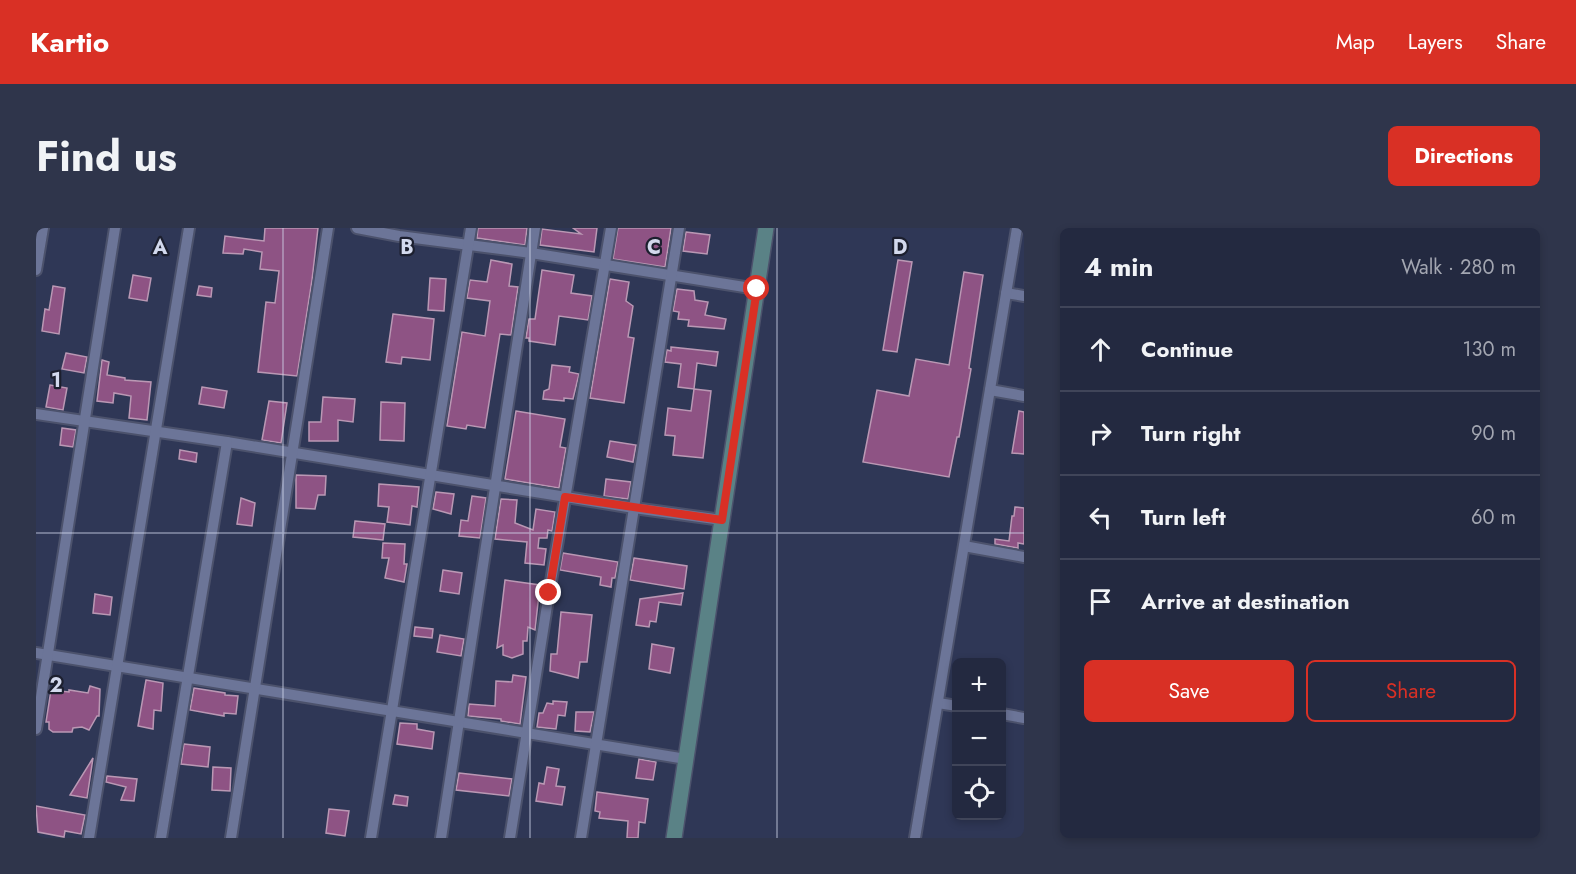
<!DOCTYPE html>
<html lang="en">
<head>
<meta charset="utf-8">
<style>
  :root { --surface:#232940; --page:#2f354b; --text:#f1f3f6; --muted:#a3a6b1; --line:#404559; --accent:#d93025 }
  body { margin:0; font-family:Jost,sans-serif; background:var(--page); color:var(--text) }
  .controls { position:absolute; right:18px; bottom:18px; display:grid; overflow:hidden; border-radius:9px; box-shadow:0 3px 9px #0003 }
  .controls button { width:54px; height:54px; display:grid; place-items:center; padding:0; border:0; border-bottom:2px solid var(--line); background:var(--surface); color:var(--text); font:30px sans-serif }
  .stop { position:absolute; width:18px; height:18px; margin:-14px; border:4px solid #d93025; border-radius:50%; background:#fff }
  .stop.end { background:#d93025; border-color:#fff; box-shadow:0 2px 6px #0008 }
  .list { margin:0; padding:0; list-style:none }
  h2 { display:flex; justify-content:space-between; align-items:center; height:78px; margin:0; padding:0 24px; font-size:26px }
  h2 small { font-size:20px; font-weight:400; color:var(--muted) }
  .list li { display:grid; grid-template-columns:39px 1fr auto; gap:18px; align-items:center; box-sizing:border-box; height:84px; padding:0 24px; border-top:2px solid var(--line) }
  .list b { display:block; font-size:22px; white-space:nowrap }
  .list em { font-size:20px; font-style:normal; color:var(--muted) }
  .actions { display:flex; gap:12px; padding:18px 24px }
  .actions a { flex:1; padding:14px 0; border:2px solid var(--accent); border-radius:9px; text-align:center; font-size:21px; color:var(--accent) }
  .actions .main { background:var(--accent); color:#fff }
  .icon { flex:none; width:33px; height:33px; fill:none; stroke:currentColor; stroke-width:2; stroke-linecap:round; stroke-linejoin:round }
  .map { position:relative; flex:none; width:988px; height:610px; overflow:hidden; border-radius:9px }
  header { display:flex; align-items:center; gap:36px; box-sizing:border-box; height:84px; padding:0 30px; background:var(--accent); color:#fff }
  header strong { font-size:28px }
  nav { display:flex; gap:33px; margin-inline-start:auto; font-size:21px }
  .intro { display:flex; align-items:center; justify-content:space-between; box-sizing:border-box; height:144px; padding:0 36px }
  h1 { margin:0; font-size:42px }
  .button { padding:15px 27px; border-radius:9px; background:var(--accent); color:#fff; font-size:21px; font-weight:700 }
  main { display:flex; gap:36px; padding:0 36px }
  aside { flex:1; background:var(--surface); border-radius:9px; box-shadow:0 3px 9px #0003 }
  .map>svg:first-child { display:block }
</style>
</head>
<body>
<header>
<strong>Kartio</strong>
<nav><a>Map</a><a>Layers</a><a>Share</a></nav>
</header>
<div class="intro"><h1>Find us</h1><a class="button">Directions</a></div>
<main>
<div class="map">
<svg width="988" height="610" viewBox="0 0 988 610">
  <rect width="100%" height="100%" fill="#2f3756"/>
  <!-- building -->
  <g fill="#8e5384" stroke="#ba98b4" stroke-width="1.5">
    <polygon points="229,0 282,0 276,52 261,148 222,144 230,74 239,75 243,43 224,41 226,24 208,21 207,26 187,25 189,8 228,13"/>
    <polygon points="442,0 491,0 489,17 441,10"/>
    <polygon points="537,0 561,0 558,24 504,17 506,1 545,6"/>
    <polygon points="582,0 635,0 629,39 577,31"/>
    <polygon points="650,4 674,7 671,26 647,23"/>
    <polygon points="455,32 476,36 473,58 482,59 475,107 464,106 449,200 431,197 430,201 411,198 426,104 449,108 454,73 431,70 434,52 451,54"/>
    <polygon points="862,32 876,34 861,124 847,122"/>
    <polygon points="506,42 538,47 535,65 556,68 552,92 523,88 519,117 493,113 493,110 490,110 493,91 499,91"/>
    <polygon points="928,44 947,47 933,140 935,141 923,209 921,209 913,249 827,234 841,162 873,168 880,131 913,137"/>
    <polygon points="97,47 115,50 111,73 93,70"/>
    <polygon points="394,50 410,51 408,83 392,82"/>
    <polygon points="574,51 593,54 590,73 597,78 592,109 598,110 588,175 554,170"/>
    <polygon points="17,58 29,60 23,106 6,103 9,81 13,82"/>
    <polygon points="163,58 176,60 175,69 161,67"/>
    <polygon points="641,61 658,63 659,72 672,74 669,87 690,91 688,101 652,98 653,92 642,91 643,84 637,83"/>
    <polygon points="357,86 398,91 394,132 366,129 365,136 350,134"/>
    <polygon points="635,119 682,124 680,138 661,135 658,161 642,159 645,136 629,134 631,122 635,123"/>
    <polygon points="30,125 51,129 48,145 26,141"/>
    <polygon points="66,132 73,134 71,147 89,150 89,152 115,154 111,192 93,190 95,168 78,165 77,175 61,173"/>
    <polygon points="516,137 534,139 533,144 543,146 537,171 528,170 528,173 507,171 508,163 513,161"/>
    <polygon points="14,157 31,160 27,182 10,179"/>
    <polygon points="166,159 191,163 188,180 163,176"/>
    <polygon points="658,161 675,163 667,230 637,227 639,208 629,207 632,180 655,183"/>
    <polygon points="287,169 319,171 317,194 302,192 302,213 273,213 273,194 285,194"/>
    <polygon points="233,173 251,175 245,215 226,212"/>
    <polygon points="345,174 369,175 368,213 344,212"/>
    <polygon points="480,183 529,191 524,219 530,220 523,260 469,251"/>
    <polygon points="983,183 988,184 988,226 976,225"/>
    <polygon points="26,200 40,202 37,219 24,217"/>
    <polygon points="574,213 600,217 597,234 571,229"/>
    <polygon points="144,222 161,225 160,234 143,231"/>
    <polygon points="260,247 290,248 289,267 282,267 279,281 260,280"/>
    <polygon points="570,251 595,254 592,271 568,268"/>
    <polygon points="343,256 383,259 381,279 376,278 374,297 351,294 353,279 342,278"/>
    <polygon points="400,264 418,266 415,286 397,281"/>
    <polygon points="436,268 450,270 444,310 423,308 425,292 432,293"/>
    <polygon points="205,270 219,275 216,298 201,296"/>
    <polygon points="465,271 481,272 479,295 497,302 500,281 519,284 516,303 512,302 511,310 503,310 502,320 510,321 508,337 489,335 491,314 459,311"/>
    <polygon points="979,279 988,280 988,316 982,315 982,320 959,316 959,311 973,313 976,288 978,288"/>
    <polygon points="319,293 349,296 347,312 317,309"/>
    <polygon points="347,315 369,316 368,336 371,336 368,354 349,350 353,330 346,330"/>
    <polygon points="527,325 582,334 579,350 576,350 575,359 564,357 565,349 524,342"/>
    <polygon points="598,330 651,338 648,361 594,352"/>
    <polygon points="407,342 426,345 423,366 404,363"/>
    <polygon points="469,352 504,357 499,402 492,399 491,413 487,413 487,426 476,430 467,427 467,417 461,420"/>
    <polygon points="647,365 645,377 623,374 620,394 614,393 613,399 600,397 604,371"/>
    <polygon points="59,366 76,369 74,387 57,385"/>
    <polygon points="525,384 556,387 551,434 544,434 542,450 514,443 515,426 521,426"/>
    <polygon points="379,399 397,401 396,410 378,408"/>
    <polygon points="404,407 428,411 425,428 401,424"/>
    <polygon points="616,416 638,420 634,445 613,441"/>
    <polygon points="477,447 490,449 484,496 465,493 465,491 432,488 433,476 459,478 460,453 476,454"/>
    <polygon points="110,452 127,455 125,483 118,482 117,501 102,498"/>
    <polygon points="54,458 64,461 63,488 61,488 53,502 46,499 37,500 36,504 17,504 13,501 13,494 10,494 15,462 33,464 33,462 52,465"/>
    <polygon points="158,460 189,465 189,467 202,468 200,486 188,485 188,488 154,482"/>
    <polygon points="517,473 531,474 529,488 522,487 520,501 501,499 503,485 507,485 511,475 517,476"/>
    <polygon points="540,484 558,484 554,504 539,503"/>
    <polygon points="364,495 381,496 381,501 398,504 396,521 361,516"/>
    <polygon points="148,516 174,519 172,539 145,536"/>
    <polygon points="57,530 51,570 34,567"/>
    <polygon points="603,531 620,534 617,552 600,550"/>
    <polygon points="177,539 195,540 194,563 176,562"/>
    <polygon points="511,539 523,541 520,558 529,559 526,577 500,573 503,555 508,556"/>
    <polygon points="423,545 476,551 473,568 420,562"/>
    <polygon points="71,548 101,551 98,573 85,572 90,559 70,554"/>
    <polygon points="561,564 612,571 609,595 603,594 602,610 591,610 592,593 563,590 564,584 559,583"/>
    <polygon points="359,567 372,569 371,578 357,576"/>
    <polygon points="0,578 49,587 45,606 29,603 28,609 2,604"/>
    <polygon points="293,581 313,583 309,608 290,605"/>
  </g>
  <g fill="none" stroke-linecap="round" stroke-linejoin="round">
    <!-- street casing -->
    <g stroke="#4c526c" stroke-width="14">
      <g id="street">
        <polyline points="321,0 363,8 495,25 721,61"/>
        <polyline points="0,42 7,0"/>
        <polyline points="970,65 988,68"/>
        <polyline points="954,162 988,168"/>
        <polyline points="0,186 191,214 598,280 686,292"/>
        <polyline points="928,318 988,329"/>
        <polyline points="0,425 650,531"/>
        <polyline points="902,475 921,478"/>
        <polyline points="966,486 988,490"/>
        <polyline points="0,501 79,0"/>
        <polyline points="53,610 153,0"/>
        <polyline points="125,610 191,214"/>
        <polyline points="195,610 292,0"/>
        <polyline points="335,610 435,0"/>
        <polyline points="405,610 499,0"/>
        <polyline points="474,610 513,365 575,0"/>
        <polyline points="545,610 643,0"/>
        <polyline points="879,610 981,0"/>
      </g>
    </g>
    <!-- secondary casing -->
    <g stroke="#4c526c" stroke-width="18">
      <polyline id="secondary" points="638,610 730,0"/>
    </g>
    <!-- street -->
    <use href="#street" stroke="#6c7598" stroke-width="10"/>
    <!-- secondary -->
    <use href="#secondary" stroke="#5a8286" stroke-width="15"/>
  </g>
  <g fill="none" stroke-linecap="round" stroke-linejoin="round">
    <!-- route -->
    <polyline stroke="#d93025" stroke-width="8" points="513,365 529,269 686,292 721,61"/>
  </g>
  <!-- grid -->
  <path fill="none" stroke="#d3d9ed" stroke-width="1.5" stroke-opacity="0.55" d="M247 0V610M494 0V610M741 0V610M0 305H988"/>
  <g font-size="20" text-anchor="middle" font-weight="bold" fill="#d3d9ed" stroke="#1c1f2e" stroke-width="4.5" stroke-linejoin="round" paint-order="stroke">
    <text x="124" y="26">A</text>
    <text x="371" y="26">B</text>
    <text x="618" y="26">C</text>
    <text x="864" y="26">D</text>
    <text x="20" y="159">1</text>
    <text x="20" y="464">2</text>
  </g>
</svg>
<div class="controls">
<button>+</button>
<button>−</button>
<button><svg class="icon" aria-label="locate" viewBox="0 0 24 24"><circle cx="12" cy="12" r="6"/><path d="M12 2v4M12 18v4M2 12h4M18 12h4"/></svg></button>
</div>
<div class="stop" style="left:721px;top:61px"></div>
<div class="stop end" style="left:513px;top:365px"></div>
</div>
<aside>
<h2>4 min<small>Walk · 280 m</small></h2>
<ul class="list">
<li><svg class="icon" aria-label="ahead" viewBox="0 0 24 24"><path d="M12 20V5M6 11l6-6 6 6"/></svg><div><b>Continue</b></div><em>130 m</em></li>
<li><svg class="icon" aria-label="right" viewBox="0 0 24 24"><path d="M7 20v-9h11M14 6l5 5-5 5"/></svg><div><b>Turn right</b></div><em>90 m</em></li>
<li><svg class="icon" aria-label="left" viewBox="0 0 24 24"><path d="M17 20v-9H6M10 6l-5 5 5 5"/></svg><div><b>Turn left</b></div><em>60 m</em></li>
<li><svg class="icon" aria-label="arrive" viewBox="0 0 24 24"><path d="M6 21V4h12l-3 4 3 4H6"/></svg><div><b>Arrive at destination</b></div></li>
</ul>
<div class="actions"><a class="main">Save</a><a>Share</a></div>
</aside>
</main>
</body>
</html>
